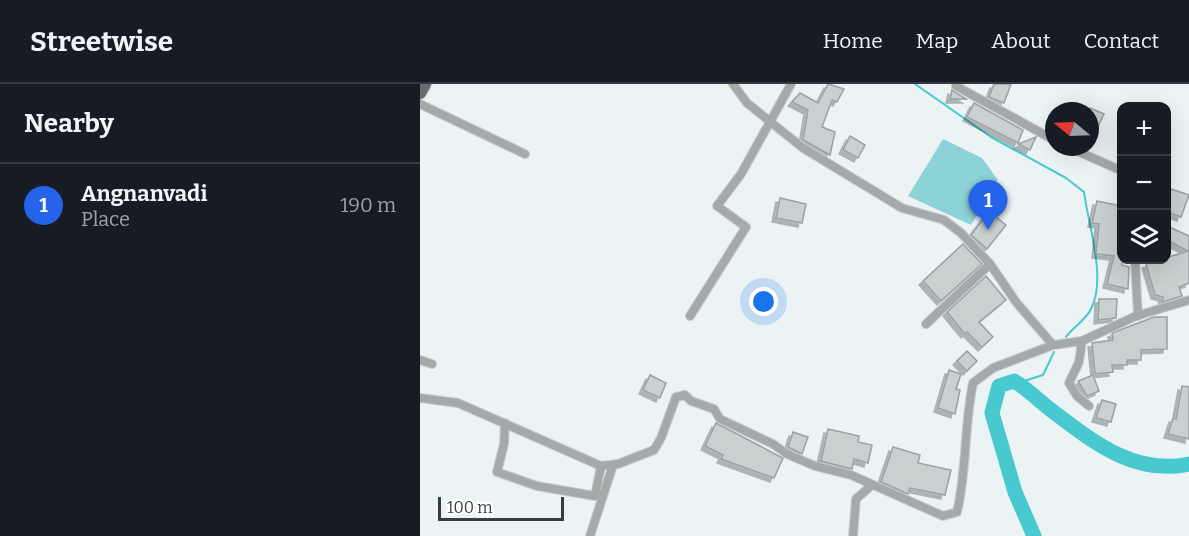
<!DOCTYPE html>
<html lang="en">
<head>
<meta charset="utf-8">
<style>
  :root { --surface:#171b24; --page:#242831; --text:#f1f3f6; --muted:#9ea1a6; --line:#363941; --accent:#2563eb }
  body { margin:0; font-family:Bitter,serif; background:var(--page); color:var(--text) }
  .controls { position:absolute; right:18px; top:18px; display:grid; overflow:hidden; border-radius:12px; box-shadow:0 6px 24px #0002 }
  .controls button { width:54px; height:54px; display:grid; place-items:center; padding:0; border:0; border-bottom:2px solid var(--line); background:var(--surface); color:var(--text); font:30px sans-serif }
  .compass { position:absolute; left:625px; top:18px; width:54px; height:54px; border-radius:50%; background:var(--surface); box-shadow:0 6px 24px #0002; rotate:289deg }
  .scale { position:absolute; left:18px; bottom:15px; width:126px; box-sizing:border-box; padding-left:6px; border:3px solid #393c3c; border-top:0; font-size:16px; line-height:21px; white-space:nowrap; color:#393c3c; -webkit-text-stroke:4px #fff; paint-order:stroke }
  .you { position:absolute; left:344px; top:218px; width:21px; height:21px; margin:-15px; border:4px solid #fff; border-radius:50%; background:#1a73e8; box-shadow:0 0 0 9px #1a73e833 }
  .badge { display:grid; place-items:center; width:39px; height:39px; border-radius:50%; background:var(--accent); color:#fff; font-size:20px; font-weight:700 }
  .pin { position:absolute; translate:-50% -50px; filter:drop-shadow(0 2px 3px #0008) }
  .pin::after { content:''; position:absolute; top:32px; width:21px; height:18px; background:inherit; clip-path:polygon(0 0,100% 0,50% 100%) }
  .list { margin:0; padding:0; list-style:none }
  h2 { display:flex; justify-content:space-between; align-items:center; height:78px; margin:0; padding:0 24px; font-size:26px }
  h2 small { font-size:20px; font-weight:400; color:var(--muted) }
  .list li { display:grid; grid-template-columns:39px 1fr auto; gap:18px; align-items:center; box-sizing:border-box; height:84px; padding:0 24px; border-top:2px solid var(--line) }
  .list b { display:block; font-size:22px; white-space:nowrap }
  .list p { margin:0; font-size:20px; white-space:nowrap; color:var(--muted) }
  .list em { font-size:20px; font-style:normal; color:var(--muted) }
  .icon { flex:none; width:33px; height:33px; fill:none; stroke:currentColor; stroke-width:2; stroke-linecap:round; stroke-linejoin:round }
  .map { position:relative; flex:none; width:769px; height:452px; overflow:hidden }
  header { display:flex; align-items:center; gap:36px; box-sizing:border-box; height:84px; padding:0 30px; background:var(--surface); border-bottom:2px solid var(--line) }
  header strong { font-size:28px }
  nav { display:flex; gap:33px; margin-inline-start:auto; font-size:21px }
  main { display:flex }
  aside { flex:1; background:var(--surface) }
  .map>svg:first-child { display:block }
</style>
</head>
<body>
<header>
<strong>Streetwise</strong>
<nav><a>Home</a><a>Map</a><a>About</a><a>Contact</a></nav>
</header>
<main>
<aside>
<h2>Nearby<small></small></h2>
<ul class="list">
<li><span class="badge">1</span><div><b>Angnanvadi</b><p>Place</p></div><em>190 m</em></li>
</ul>
</aside>
<div class="map">
<svg width="769" height="452" viewBox="0 0 769 452">
  <defs>
    <filter id="shadow"><feDropShadow dx="-4" dy="4" stdDeviation="0" flood-color="#0004"/></filter>
  </defs>
  <rect width="100%" height="100%" fill="#ecf3f4"/>
  <!-- green -->
  <polygon fill="#8dd2d6" points="523,55 562,74 578,96 551,141 488,112"/>
  <g fill="none" stroke-linecap="round" stroke-linejoin="round">
    <!-- stream -->
    <g stroke="#48c9d0" stroke-width="2">
      <path d="M495 0 571 53 646 94 664 108C668 140 687 195 671 225 666 236 653 243 646 253"/>
      <polyline points="598,299 623,291 634,268"/>
    </g>
    <!-- river -->
    <path stroke="#48c9d0" stroke-width="15" d="M614 452 595 408 572 329 579 302 594 297C608 305 618 316 631 326 672 357 714 392 769 380"/>
  </g>
  <!-- building -->
  <g fill="#c8d0d0" stroke="#9aa1a2" stroke-width="1.5" filter="url(#shadow)">
    <polygon points="408,0 424,5 417,18 412,16 402,43 415,48 410,71 383,56 388,26 372,18 380,9 398,19"/>
    <polygon points="574,0 591,0 584,19 569,13"/>
    <polygon points="532,6 533,7 546,15 530,15"/>
    <polygon points="554,19 603,46 598,59 547,33"/>
    <polygon points="670,24 684,30 675,49 670,47"/>
    <polygon points="430,52 445,61 438,74 423,66"/>
    <polygon points="616,53 610,66 598,60"/>
    <polygon points="751,105 769,111 761,133 747,128"/>
    <polygon points="360,114 386,120 382,139 356,134"/>
    <polygon points="677,117 702,122 702,181 709,183 708,205 687,200 694,172 676,170 679,140 672,139"/>
    <polygon points="569,127 586,141 567,165 551,151"/>
    <polygon points="747,142 769,152 769,199 759,203 762,212 742,218 743,213 735,211 726,180 768,167 747,156"/>
    <polygon points="543,160 562,180 521,217 503,197"/>
    <polygon points="566,192 586,216 559,238 573,253 562,263 547,248 545,250 527,228"/>
    <polygon points="679,215 697,215 696,234 678,236"/>
    <polygon points="734,233 747,233 747,265 721,266 721,276 707,276 707,281 692,281 693,288 675,290 672,259 693,256 692,249"/>
    <polygon points="547,267 557,277 547,287 537,277"/>
    <polygon points="529,286 541,290 536,305 540,306 535,330 518,324"/>
    <polygon points="230,291 246,299 240,314 223,306"/>
    <polygon points="673,291 679,307 667,312 658,297"/>
    <polygon points="762,302 769,303 769,355 748,350 753,334 756,335"/>
    <polygon points="682,316 696,320 691,338 676,334"/>
    <polygon points="296,339 363,374 354,394 301,375 303,371 285,362"/>
    <polygon points="408,345 439,352 438,358 452,361 448,379 434,375 432,385 401,377"/>
    <polygon points="373,348 388,353 382,370 368,363"/>
    <polygon points="473,363 500,371 498,379 531,386 525,411 490,404 488,410 461,398"/>
  </g>
  <g fill="none" stroke-linecap="round" stroke-linejoin="round">
    <!-- street casing -->
    <g stroke="#c8cecf" stroke-width="10">
      <g id="street">
        <polyline points="313,0 327,19 383,64 482,124 524,136 541,149 570,180 596,218 633,261"/>
        <polyline points="536,2 634,56"/>
        <polyline points="0,20 105,70"/>
        <polyline points="648,63 702,87"/>
        <polyline points="715,176 718,232"/>
        <polyline points="270,232 326,143 297,122 321,90 371,0"/>
        <polyline points="506,240 570,180"/>
        <polyline points="662,257 659,278 649,299 657,312 669,322"/>
        <polyline points="0,276 12,280"/>
        <path d="M0 314 38 319 181 382 198 380 234 366 241 354 256 313 265 311 271 317 294 325 300 335 353 360 367 370 395 382 431 391 523 432 537 428C547 386 544 342 553 299L573 284 633 261 662 257 716 232 769 216"/>
        <polyline points="85,339 84,360 77,388 117,402 175,412 181,382"/>
        <polyline points="170,452 193,381"/>
        <polyline points="433,452 436,415 452,401"/>
      </g>
    </g>
    <!-- primary casing -->
    <g stroke="#c8cecf" stroke-width="14">
      <polyline id="primary" points="0,9 5,0"/>
    </g>
    <!-- street -->
    <use href="#street" stroke="#a6a9a9" stroke-width="8"/>
    <!-- primary -->
    <use href="#primary" stroke="#676d6d" stroke-width="12"/>
  </g>
</svg>
<div class="controls">
<button>+</button>
<button>−</button>
<button><svg class="icon" aria-label="layers" viewBox="0 0 24 24"><path d="M12 4l9 5-9 5-9-5zM3 14l9 5 9-5"/></svg></button>
</div>
<svg class="compass" viewBox="-18 -18 36 36"><path d="M0-13l5 13h-10z" fill="#e53935"/><path d="M0 13l5-13h-10z" fill="#9ea1a6"/></svg>
<div class="scale">100 m</div>
<div class="you"></div>
<div class="pin badge" style="left:568px;top:146px">1</div>
</div>
</main>
</body>
</html>
